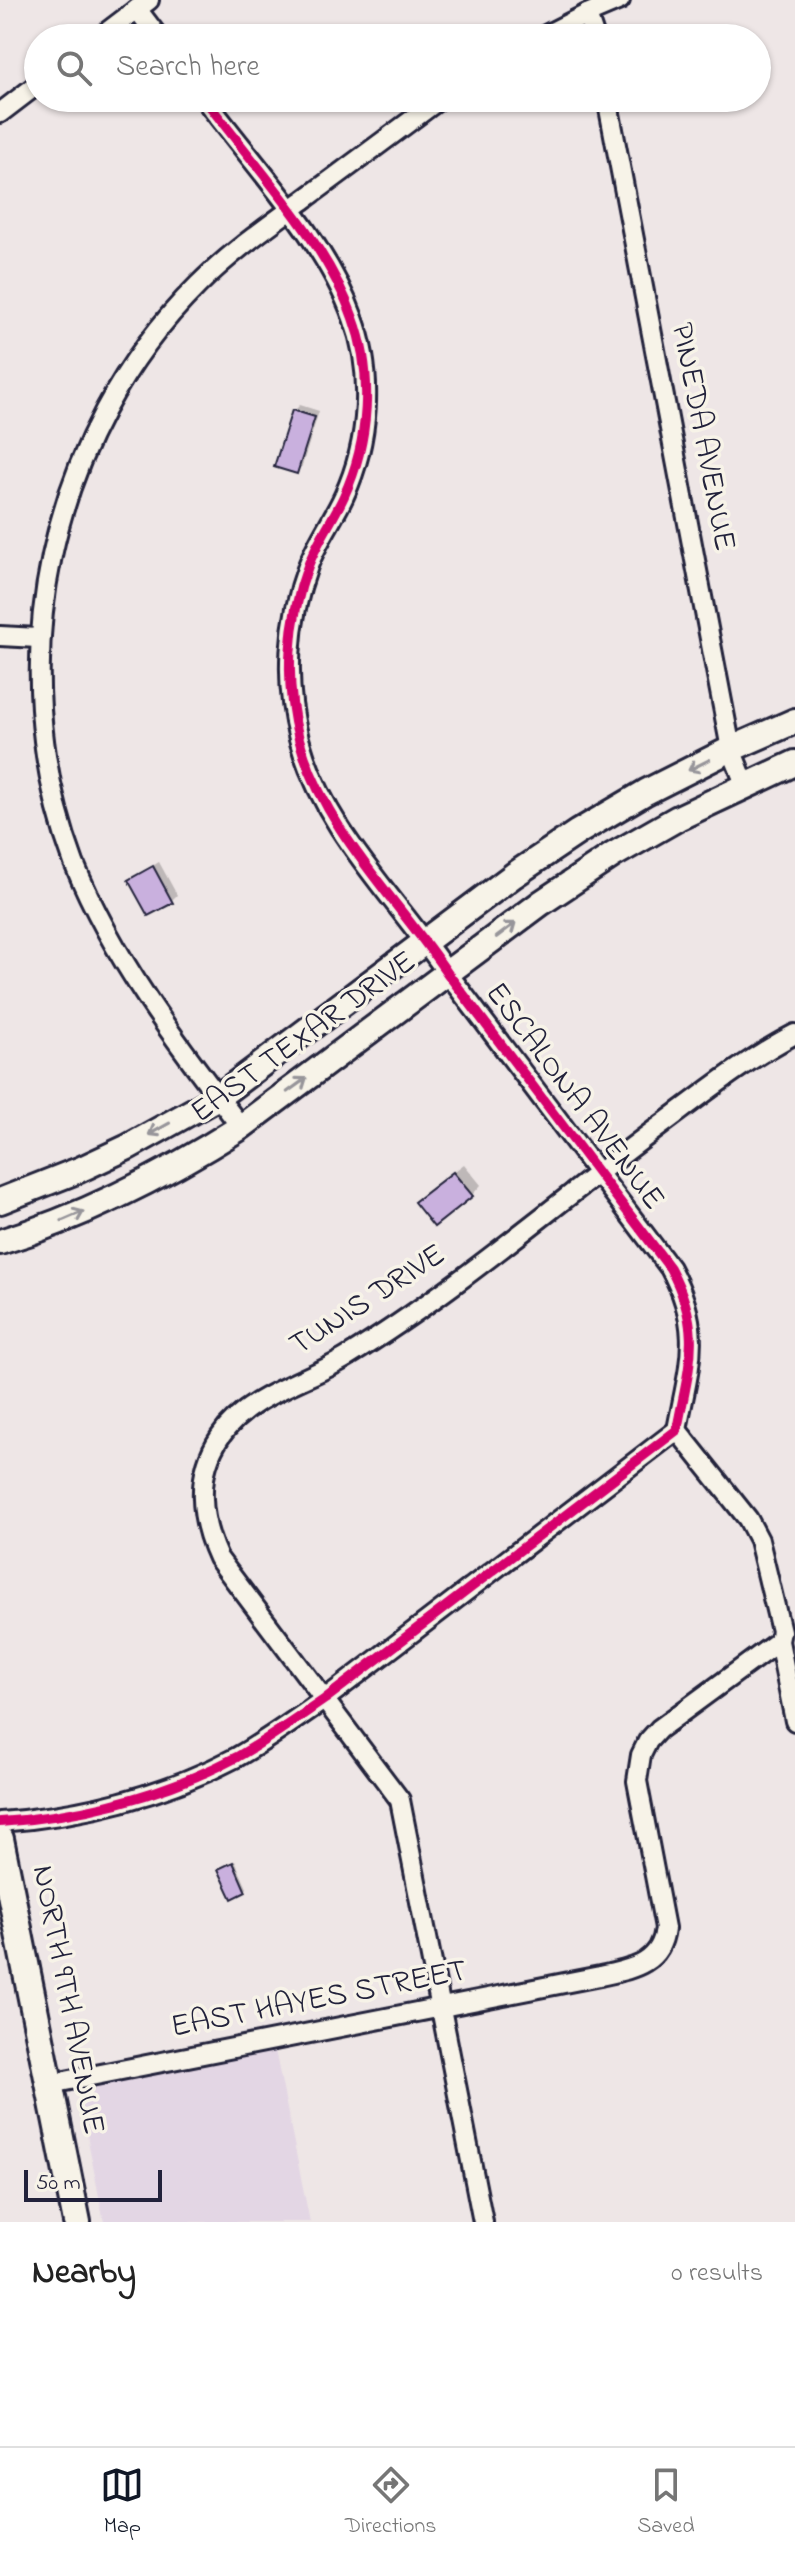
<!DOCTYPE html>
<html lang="en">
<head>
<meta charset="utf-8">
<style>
  :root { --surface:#fff; --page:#f6f6f6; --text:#222; --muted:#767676; --line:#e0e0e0; --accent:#111827 }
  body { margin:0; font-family:"Indie Flower",sans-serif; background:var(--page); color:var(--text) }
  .scale { position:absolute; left:24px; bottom:20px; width:138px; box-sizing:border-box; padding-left:8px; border:4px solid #22223b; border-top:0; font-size:22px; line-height:28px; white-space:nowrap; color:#22223b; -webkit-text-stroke:6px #f7f3e8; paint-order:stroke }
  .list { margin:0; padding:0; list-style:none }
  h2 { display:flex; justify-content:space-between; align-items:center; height:104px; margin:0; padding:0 32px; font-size:34px }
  h2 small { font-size:26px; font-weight:400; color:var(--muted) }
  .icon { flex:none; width:44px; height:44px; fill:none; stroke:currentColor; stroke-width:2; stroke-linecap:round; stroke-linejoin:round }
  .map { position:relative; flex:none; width:795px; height:2222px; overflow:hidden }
  .search { position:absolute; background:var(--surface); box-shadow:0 2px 6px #0004; left:24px; right:24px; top:24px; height:88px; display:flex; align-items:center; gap:20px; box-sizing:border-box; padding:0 28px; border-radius:44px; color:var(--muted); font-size:30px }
  .sheet { height:224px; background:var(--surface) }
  nav { display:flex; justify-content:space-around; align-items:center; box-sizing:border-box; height:112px; border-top:2px solid var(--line); background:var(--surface); font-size:22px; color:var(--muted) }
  nav a { display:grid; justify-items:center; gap:4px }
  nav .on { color:var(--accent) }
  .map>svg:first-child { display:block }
</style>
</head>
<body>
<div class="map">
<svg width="795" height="2222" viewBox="0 0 795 2222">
  <rect width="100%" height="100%" fill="#eee6e6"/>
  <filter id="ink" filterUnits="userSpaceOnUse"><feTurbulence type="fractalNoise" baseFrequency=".0125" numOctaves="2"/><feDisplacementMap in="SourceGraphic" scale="16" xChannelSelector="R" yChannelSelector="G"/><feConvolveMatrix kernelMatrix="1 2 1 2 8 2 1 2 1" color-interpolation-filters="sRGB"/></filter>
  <g filter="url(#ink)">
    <!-- built -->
    <polygon fill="#e3d6e4" points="275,2050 310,2222 104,2222 78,2089"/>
    <!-- shadow -->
    <g fill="#0003">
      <polygon points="300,405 319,411 302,466 296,472 294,411"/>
      <polygon points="159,862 177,895 171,901 130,880"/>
      <polygon points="464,1164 481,1185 472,1195 426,1193"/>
      <polygon points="235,1861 247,1888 245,1891 223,1867"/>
    </g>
    <!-- building -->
    <g fill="#c9b0de" stroke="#22223b" stroke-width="2">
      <polygon points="292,410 315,417 297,474 274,467"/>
      <polygon points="153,866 173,903 148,916 128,880"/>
      <polygon points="453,1172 473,1196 434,1227 414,1202"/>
      <polygon points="233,1862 246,1892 232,1899 218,1869"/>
    </g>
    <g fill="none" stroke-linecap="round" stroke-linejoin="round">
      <!-- minor casing -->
      <g stroke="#22223b" stroke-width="24">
        <g id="minor">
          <polyline points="137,9 159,38"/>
          <polyline points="587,14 595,38"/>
          <polyline points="99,38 149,0"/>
          <polyline points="540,38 587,14 620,0"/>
          <polyline points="607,98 731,749 745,784"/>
          <polyline points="0,113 38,84"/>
          <polyline points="0,636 38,638"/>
          <path d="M241 1127C178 1045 113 959 74 863 0 665 48 434 198 285 231 252 268 226 305 199 351 165 396 132 441 98"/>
          <polyline points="677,1430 748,1519 759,1540 781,1631 779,1641 795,1721"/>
          <path d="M0 1822C82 1816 163 1796 237 1757 267 1740 296 1719 325 1699L677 1430C689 1365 704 1331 670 1268L448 974C396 897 324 831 299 739 284 683 288 620 308 566 317 541 333 520 344 496 369 442 374 374 353 318 325 239 254 166 204 98"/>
          <path d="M50 2084 600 1976C631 1969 661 1965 665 1928L637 1781 641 1755 648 1741 659 1729 779 1641"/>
          <path d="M483 2222 400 1800 218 1558C200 1519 195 1474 220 1437 248 1395 306 1382 347 1357 458 1289 556 1203 660 1126 703 1094 747 1059 795 1034"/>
        </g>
      </g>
      <!-- tertiary casing -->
      <g stroke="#22223b" stroke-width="30">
        <g id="tertiary">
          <polyline points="0,1201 79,1170 128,1147 218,1097 514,875 578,832 646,792 731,749 795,721"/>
          <path d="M0 1242C86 1216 165 1175 241 1127L541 903 613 855 678 818 795 763"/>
        </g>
      </g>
      <!-- secondary casing -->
      <g stroke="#22223b" stroke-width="32">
        <polyline id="secondary" points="0,1839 77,2222"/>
      </g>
      <!-- minor -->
      <use href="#minor" stroke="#f7f3e8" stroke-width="18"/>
      <!-- tertiary -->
      <use href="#tertiary" stroke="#f7f3e8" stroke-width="24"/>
      <!-- secondary -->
      <use href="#secondary" stroke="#f7f3e8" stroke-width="26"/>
      <!-- cycleway casing -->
      <g stroke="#f7f3e8" stroke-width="15">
        <path id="cycleway" d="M0 1822C82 1816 163 1796 237 1757 267 1740 296 1719 325 1699L677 1430C689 1365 704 1331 670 1268L448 974C396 897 324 831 299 739 284 683 288 620 308 566 317 541 333 520 344 496 369 442 374 374 353 318 325 239 254 166 204 98"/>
      </g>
      <!-- cycleway -->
      <use href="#cycleway" stroke="#d6006c" stroke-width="10"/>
    </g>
    <!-- one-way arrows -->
    <defs><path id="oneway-shaft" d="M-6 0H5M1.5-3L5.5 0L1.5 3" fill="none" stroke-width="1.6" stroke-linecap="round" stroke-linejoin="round" transform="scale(2)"/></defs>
    <g stroke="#97959a">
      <use href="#oneway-shaft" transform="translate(699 765) rotate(153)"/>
      <use href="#oneway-shaft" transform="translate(506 930) rotate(-37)"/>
      <use href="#oneway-shaft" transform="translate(297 1085) rotate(-36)"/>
      <use href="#oneway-shaft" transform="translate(159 1129) rotate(151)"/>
      <use href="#oneway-shaft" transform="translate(73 1216) rotate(-23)"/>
    </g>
  </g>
  <g text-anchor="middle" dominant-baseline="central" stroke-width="7" stroke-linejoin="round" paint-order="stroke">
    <!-- street labels -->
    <g font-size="32" fill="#22223b" stroke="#f7f3e8">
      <text transform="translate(702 437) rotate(79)">PINEDA AVENUE</text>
      <text transform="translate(304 1038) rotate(-36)">EAST TEXAR DRIVE</text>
      <text transform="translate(574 1097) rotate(53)">ESCALONA AVENUE</text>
      <text transform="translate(368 1301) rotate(-33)">TUNIS DRIVE</text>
      <text transform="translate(67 2000) rotate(79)">NORTH 9TH AVENUE</text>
      <text transform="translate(319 2000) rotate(-11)">EAST HAYES STREET</text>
    </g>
  </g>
</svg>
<div class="scale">50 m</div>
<div class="search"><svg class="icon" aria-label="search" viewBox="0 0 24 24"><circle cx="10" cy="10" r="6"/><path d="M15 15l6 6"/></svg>Search here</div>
</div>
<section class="sheet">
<h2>Nearby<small>0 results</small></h2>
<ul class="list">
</ul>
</section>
<nav>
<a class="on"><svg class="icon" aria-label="map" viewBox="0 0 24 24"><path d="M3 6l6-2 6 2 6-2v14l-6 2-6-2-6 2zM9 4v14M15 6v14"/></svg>Map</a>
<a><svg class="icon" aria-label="directions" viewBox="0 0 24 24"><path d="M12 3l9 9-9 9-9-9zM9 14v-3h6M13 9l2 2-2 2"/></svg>Directions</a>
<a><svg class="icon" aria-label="saved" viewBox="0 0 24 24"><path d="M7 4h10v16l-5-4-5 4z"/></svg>Saved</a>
</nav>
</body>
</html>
